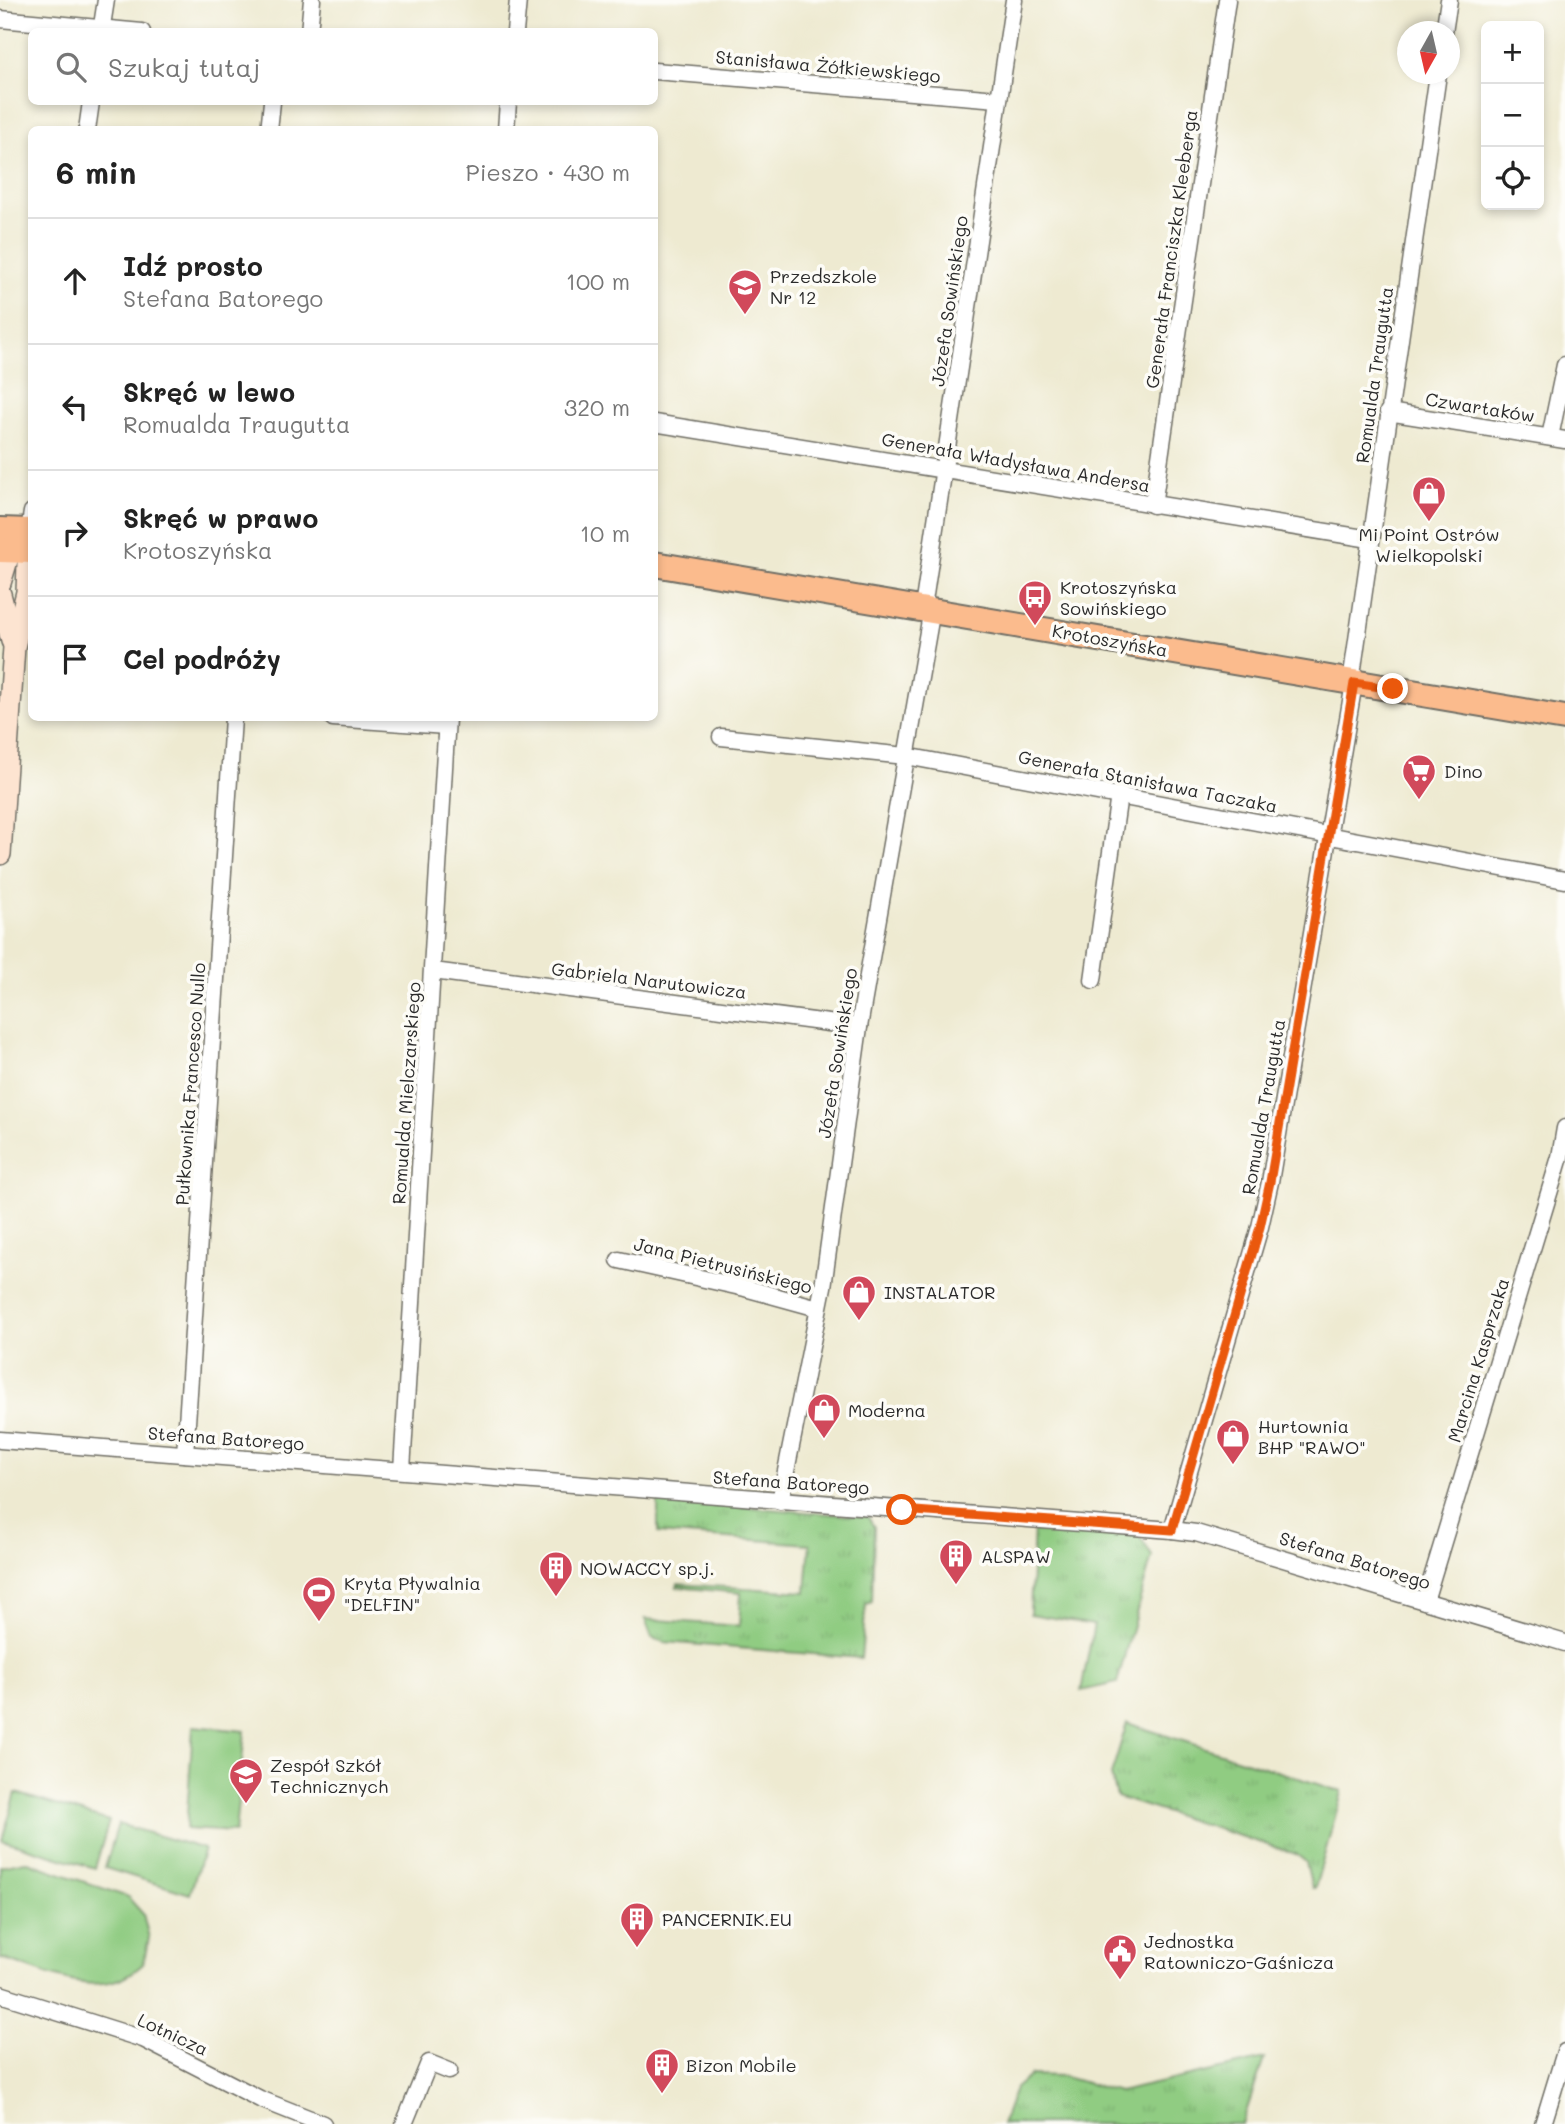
<!DOCTYPE html>
<html lang="pl">
<head>
<meta charset="utf-8">
<style>
  :root { --surface:#fff; --page:#f2f2f2; --text:#222; --muted:#767676; --line:#e0e0e0 }
  body { margin:0; font-family:Mali,sans-serif; background:var(--page); color:var(--text) }
  .controls { position:absolute; right:21px; top:21px; display:grid; overflow:hidden; border-radius:10px; box-shadow:0 4px 10px #0003 }
  .controls button { width:63px; height:63px; display:grid; place-items:center; padding:0; border:0; border-bottom:2px solid var(--line); background:var(--surface); color:var(--text); font:35px sans-serif }
  .compass { position:absolute; left:1397px; top:21px; width:63px; height:63px; border-radius:50%; background:var(--surface); box-shadow:0 4px 10px #0003; rotate:188deg }
  .stop { position:absolute; width:21px; height:21px; margin:-16px; border:5px solid #ea580c; border-radius:50%; background:#fff }
  .stop.end { background:#ea580c; border-color:#fff; box-shadow:0 2px 7px #0008 }
  .list { margin:0; padding:0; list-style:none }
  h2 { display:flex; justify-content:space-between; align-items:center; height:91px; margin:0; padding:0 28px; font-size:30px }
  h2 small { font-size:23px; font-weight:400; color:var(--muted) }
  .list li { display:grid; grid-template-columns:46px 1fr auto; gap:21px; align-items:center; box-sizing:border-box; height:126px; padding:0 28px; border-top:2px solid var(--line) }
  .list b { display:block; font-size:26px; white-space:nowrap }
  .list p { margin:0; font-size:23px; white-space:nowrap; color:var(--muted) }
  .list em { font-size:23px; font-style:normal; color:var(--muted) }
  .icon { flex:none; width:38px; height:38px; fill:none; stroke:currentColor; stroke-width:2; stroke-linecap:round; stroke-linejoin:round }
  .map { position:relative; flex:none; width:1565px; height:2124px; overflow:hidden }
  .search { position:absolute; background:var(--surface); box-shadow:0 4px 10px #0003; left:28px; top:28px; width:630px; height:77px; display:flex; align-items:center; gap:18px; box-sizing:border-box; padding:0 24px; border-radius:10px; color:var(--muted); font-size:26px }
  .panel { position:absolute; background:var(--surface); box-shadow:0 4px 10px #0003; left:28px; top:126px; width:630px; height:595px; border-radius:10px }
  .map>svg:first-child { display:block }
</style>
</head>
<body>
<div class="map">
<svg width="1565" height="2124" viewBox="0 0 1565 2124">
  <defs>
    <pattern id="grass-tufts" width="24" height="20" patternUnits="userSpaceOnUse" patternTransform="scale(1.75)"><rect width="24" height="20" fill="#90cc82"/><path d="M3 7l-1-3M5 7V3M7 7l1-3M15 17l-1-3M17 17v-4M19 17l1-3" fill="none" stroke="#7caf70"/></pattern>
  </defs>
  <rect width="100%" height="100%" fill="#fdfcf7"/>
  <filter id="ink" filterUnits="userSpaceOnUse"><feTurbulence type="fractalNoise" baseFrequency=".0143" numOctaves="2"/><feDisplacementMap in="SourceGraphic" scale="14" xChannelSelector="R" yChannelSelector="G"/><feConvolveMatrix kernelMatrix="1 2 1 2 8 2 1 2 1" color-interpolation-filters="sRGB"/></filter>
  <filter id="wash" filterUnits="userSpaceOnUse"><feTurbulence type="fractalNoise" baseFrequency=".00686" numOctaves="4" result="noise"/><feDisplacementMap in="SourceGraphic" scale="28" xChannelSelector="R" yChannelSelector="G"/><feGaussianBlur stdDeviation="1.57" result="paint"/><feColorMatrix in="noise" values="0 0 0 0 0 0 0 0 0 0 0 0 0 0 0 0 0 1.4 0 .05"/><feComposite in="paint" operator="in"/></filter>
  <g filter="url(#wash)">
    <rect width="100%" height="100%" fill="#eeead1"/>
    <!-- grass -->
    <g fill="url(#grass-tufts)" stroke="#5e7c56" stroke-width="2">
      <polygon points="658,1500 868,1517 874,1527 872,1602 866,1604 861,1658 664,1642 652,1638 645,1619 739,1626 741,1593 677,1587 678,1584 806,1592 810,1544 658,1533"/>
      <polygon points="1034,1527 1139,1535 1152,1556 1117,1683 1081,1691 1094,1625 1030,1614"/>
      <polygon points="1127,1723 1342,1792 1315,1888 1312,1888 1306,1862 1296,1854 1117,1797 1111,1775"/>
      <polygon points="1264,2059 1242,2124 1002,2124 1015,2088 1031,2075 1061,2076 1119,2092"/>
    </g>
    <!-- pitch -->
    <g fill="#90cc82" stroke="#5e7c56" stroke-width="2">
      <polygon points="193,1726 245,1731 235,1832 186,1829"/>
      <polygon points="16,1793 109,1821 95,1868 2,1840"/>
      <polygon points="118,1824 204,1849 190,1894 105,1868"/>
      <path d="M25 1861 128 1897 143 1914 149 1938 143 1964C100 2004 49 1973 0 1958V1866Z"/>
    </g>
  </g>
  <g filter="url(#ink)">
    <g fill="none" stroke-linecap="round" stroke-linejoin="round">
      <!-- street casing -->
      <g stroke="#6f6e65" stroke-width="19">
        <g id="street">
          <polyline points="0,19 142,32"/>
          <polyline points="101,32 106,0"/>
          <polyline points="309,32 312,0"/>
          <polyline points="515,32 518,0"/>
          <polyline points="1444,32 1449,0"/>
          <polyline points="654,71 998,99"/>
          <polyline points="87,130 91,102"/>
          <polyline points="269,130 272,102"/>
          <polyline points="506,130 508,102"/>
          <polyline points="1388,412 1565,440"/>
          <polyline points="654,423 1370,539"/>
          <polyline points="1550,437 1565,365"/>
          <polyline points="1153,505 1227,0"/>
          <polyline points="29,531 32,512"/>
          <polyline points="923,608 1014,0"/>
          <polyline points="1351,682 1438,74"/>
          <polyline points="333,718 446,726"/>
          <polyline points="721,737 906,756 1565,880"/>
          <polyline points="433,971 859,1027"/>
          <polyline points="1093,980 1119,795"/>
          <polyline points="619,1260 745,1288 818,1308"/>
          <polyline points="0,1440 1172,1530 1196,1533 1565,1643"/>
          <polyline points="185,1454 233,718"/>
          <polyline points="402,1470 447,718"/>
          <polyline points="780,1501 823,1287 859,1027 932,609"/>
          <polyline points="1172,1530 1260,1227 1270,1182 1354,683"/>
          <polyline points="1425,1601 1560,1157 1565,1128"/>
          <polyline points="0,1994 143,2039 260,2099 323,2124"/>
          <polyline points="404,2124 429,2063 449,2071"/>
          <polyline points="1543,2124 1565,2052"/>
        </g>
      </g>
      <!-- secondary casing -->
      <g stroke="#6f6e65" stroke-width="24">
        <g id="secondary">
          <polyline points="0,583 10,550 20,540"/>
          <polyline points="0,594 12,641"/>
          <polyline points="0,854 14,647 27,592 29,537"/>
        </g>
      </g>
      <!-- primary casing -->
      <g stroke="#6f6e65" stroke-width="28">
        <g id="primary">
          <polyline points="0,530 32,531"/>
          <polyline points="0,550 32,551"/>
          <polyline points="654,564 1565,718"/>
        </g>
      </g>
      <!-- street -->
      <use href="#street" stroke="#fff" stroke-width="16"/>
      <!-- secondary -->
      <use href="#secondary" stroke="#fde4d1" stroke-width="21"/>
      <!-- primary -->
      <use href="#primary" stroke="#fbbb8d" stroke-width="24"/>
    </g>
  </g>
  <g fill="none" stroke-linecap="round" stroke-linejoin="round" filter="url(#ink)">
    <!-- route -->
    <polyline stroke="#ea580c" stroke-width="9" points="902,1510 1172,1530 1260,1227 1270,1182 1354,683 1393,689"/>
  </g>
  <!-- icons -->
  <defs>
    <g id="school-pin" transform="scale(1.75)"><path d="M0 17L-7.5 6A9.5 9.5 0 1 1 7.5 6Z" fill="#d1495b" stroke="#fdfcf7"/><path d="M0-5L7-2L0 1L-7-2ZM-4 1L0 2.5L4 1V4Q0 6-4 4Z" fill="#fff"/></g>
    <g id="shop-pin" transform="scale(1.75)"><path d="M0 17L-7.5 6A9.5 9.5 0 1 1 7.5 6Z" fill="#d1495b" stroke="#fdfcf7"/><path d="M-5-2.5h2.3a2.7 3.5 0 0 1 5.4 0H5L5.5 6h-11ZM-1.5-2.5h3a1.5 2.3 0 0 0-3 0Z" fill="#fff"/></g>
    <g id="bus-pin" transform="scale(1.75)"><path d="M0 17L-7.5 6A9.5 9.5 0 1 1 7.5 6Z" fill="#d1495b" stroke="#fdfcf7"/><path d="M-5-6H5V4H4V6H2V4H-2V6H-4V4H-5ZM-3.5-4V0h7V-4ZM-3.5 1.2v1.5H-2V1.2ZM2 1.2v1.5H3.5V1.2Z" fill="#fff"/></g>
    <g id="supermarket-pin" transform="scale(1.75)"><path d="M0 17L-7.5 6A9.5 9.5 0 1 1 7.5 6Z" fill="#d1495b" stroke="#fdfcf7"/><path d="M-6-5.5h2.5l.6 2H6L4.5 2H-2.5L-4.4-4H-6ZM-1.5 3.2a1.3 1.3 0 1 0 .1 0ZM3 3.2a1.3 1.3 0 1 0 .1 0Z" fill="#fff"/></g>
    <g id="building-pin" transform="scale(1.75)"><path d="M0 17L-7.5 6A9.5 9.5 0 1 1 7.5 6Z" fill="#d1495b" stroke="#fdfcf7"/><path d="M-4-6H4V6H1V3H-1V6H-4ZM-2.5-4.3h1.7v1.8h-1.7ZM.8-4.3h1.7v1.8H.8ZM-2.5-1h1.7V.8h-1.7ZM.8-1h1.7V.8H.8Z" fill="#fff"/></g>
    <g id="stadium-pin" transform="scale(1.75)"><path d="M0 17L-7.5 6A9.5 9.5 0 1 1 7.5 6Z" fill="#d1495b" stroke="#fdfcf7"/><path d="M0-5a6.5 5 0 1 0 0 10a6.5 5 0 1 0 0-10ZM-3.5-1.8h7v3.6h-7Z" fill="#fff"/></g>
    <g id="civic-pin" transform="scale(1.75)"><path d="M0 17L-7.5 6A9.5 9.5 0 1 1 7.5 6Z" fill="#d1495b" stroke="#fdfcf7"/><path d="M-.6-6.5H3V-4.5H.6V-3L4-1V1h2V6H-6V1h2V-1L-.6-3ZM-1.2 2.5V6h2.4V2.5Z" fill="#fff"/></g>
  </defs>
  <g fill-rule="evenodd">
    <use href="#school-pin" x="745" y="286"/>
    <use href="#shop-pin" x="1429" y="493"/>
    <use href="#bus-pin" x="1035" y="597"/>
    <use href="#supermarket-pin" x="1419" y="771"/>
    <use href="#shop-pin" x="859" y="1292"/>
    <use href="#shop-pin" x="824" y="1410"/>
    <use href="#shop-pin" x="1233" y="1436"/>
    <use href="#building-pin" x="956" y="1556"/>
    <use href="#building-pin" x="556" y="1568"/>
    <use href="#stadium-pin" x="319" y="1593"/>
    <use href="#school-pin" x="246" y="1775"/>
    <use href="#building-pin" x="637" y="1919"/>
    <use href="#civic-pin" x="1120" y="1951"/>
    <use href="#building-pin" x="662" y="2065"/>
  </g>
  <g text-anchor="middle" dominant-baseline="central" stroke-width="7" stroke-linejoin="round" paint-order="stroke">
    <!-- street labels -->
    <g font-size="18" fill="#2b2b2b" stroke="#fdfcf7">
      <text transform="translate(828 66) rotate(5)">Stanisława Żółkiewskiego</text>
      <text transform="translate(1171 249) rotate(-82)">Generała Franciszka Kleeberga</text>
      <text transform="translate(949 301) rotate(-82)">Józefa Sowińskiego</text>
      <text transform="translate(1374 375) rotate(-82)">Romualda Traugutta</text>
      <text transform="translate(1480 407) rotate(9)">Czwartaków</text>
      <text transform="translate(1016 462) rotate(10)">Generała Władysława Andersa</text>
      <text transform="translate(1110 640) rotate(10)">Krotoszyńska</text>
      <text transform="translate(1148 781) rotate(11)">Generała Stanisława Taczaka</text>
      <text transform="translate(649 980) rotate(7)">Gabriela Narutowicza</text>
      <text transform="translate(837 1053) rotate(-81)">Józefa Sowińskiego</text>
      <text transform="translate(190 1084) rotate(-86)">Pułkownika Francesco Nullo</text>
      <text transform="translate(406 1093) rotate(-86)">Romualda Mielczarskiego</text>
      <text transform="translate(1263 1107) rotate(-80)">Romualda Traugutta</text>
      <text transform="translate(723 1265) rotate(14)">Jana Pietrusińskiego</text>
      <text transform="translate(1478 1360) rotate(-73)">Marcina Kasprzaka</text>
      <text transform="translate(226 1438) rotate(4)">Stefana Batorego</text>
      <text transform="translate(791 1482) rotate(4)">Stefana Batorego</text>
      <text transform="translate(1355 1560) rotate(17)">Stefana Batorego</text>
      <text transform="translate(173 2034) rotate(25)">Lotnicza</text>
    </g>
    <!-- poi labels -->
    <g font-size="18" fill="#2b2b2b" stroke="#fdfcf7" text-anchor="start">
      <text x="770" y="276">Przedszkole<tspan x="770" dy="21">Nr 12</tspan></text>
      <text x="1429" y="534" text-anchor="middle">Mi Point Ostrów<tspan x="1429" dy="21">Wielkopolski</tspan></text>
      <text x="1060" y="587">Krotoszyńska<tspan x="1060" dy="21">Sowińskiego</tspan></text>
      <text x="1444" y="771">Dino</text>
      <text x="884" y="1292">INSTALATOR</text>
      <text x="848" y="1410">Moderna</text>
      <text x="1258" y="1426">Hurtownia<tspan x="1258" dy="21">BHP "RAWO"</tspan></text>
      <text x="981" y="1556">ALSPAW</text>
      <text x="580" y="1568">NOWACCY sp.j.</text>
      <text x="344" y="1583">Kryta Pływalnia<tspan x="344" dy="21">"DELFIN"</tspan></text>
      <text x="270" y="1765">Zespół Szkół<tspan x="270" dy="21">Technicznych</tspan></text>
      <text x="662" y="1919">PANCERNIK.EU</text>
      <text x="1144" y="1941">Jednostka<tspan x="1144" dy="21">Ratowniczo-Gaśnicza</tspan></text>
      <text x="686" y="2065">Bizon Mobile</text>
    </g>
  </g>
</svg>
<div class="controls">
<button>+</button>
<button>−</button>
<button><svg class="icon" aria-label="locate" viewBox="0 0 24 24"><circle cx="12" cy="12" r="6"/><path d="M12 2v4M12 18v4M2 12h4M18 12h4"/></svg></button>
</div>
<svg class="compass" viewBox="-18 -18 36 36"><path d="M0-13l5 13h-10z" fill="#e53935"/><path d="M0 13l5-13h-10z" fill="#767676"/></svg>
<div class="stop" style="left:902px;top:1510px"></div>
<div class="stop end" style="left:1393px;top:689px"></div>
<div class="search"><svg class="icon" aria-label="search" viewBox="0 0 24 24"><circle cx="10" cy="10" r="6"/><path d="M15 15l6 6"/></svg>Szukaj tutaj</div>
<section class="panel">
<h2>6 min<small>Pieszo · 430 m</small></h2>
<ul class="list">
<li><svg class="icon" aria-label="ahead" viewBox="0 0 24 24"><path d="M12 20V5M6 11l6-6 6 6"/></svg><div><b>Idź prosto</b><p>Stefana Batorego</p></div><em>100 m</em></li>
<li><svg class="icon" aria-label="left" viewBox="0 0 24 24"><path d="M17 20v-9H6M10 6l-5 5 5 5"/></svg><div><b>Skręć w lewo</b><p>Romualda Traugutta</p></div><em>320 m</em></li>
<li><svg class="icon" aria-label="right" viewBox="0 0 24 24"><path d="M7 20v-9h11M14 6l5 5-5 5"/></svg><div><b>Skręć w prawo</b><p>Krotoszyńska</p></div><em>10 m</em></li>
<li><svg class="icon" aria-label="arrive" viewBox="0 0 24 24"><path d="M6 21V4h12l-3 4 3 4H6"/></svg><div><b>Cel podróży</b></div></li>
</ul>
</section>
</div>
</body>
</html>
